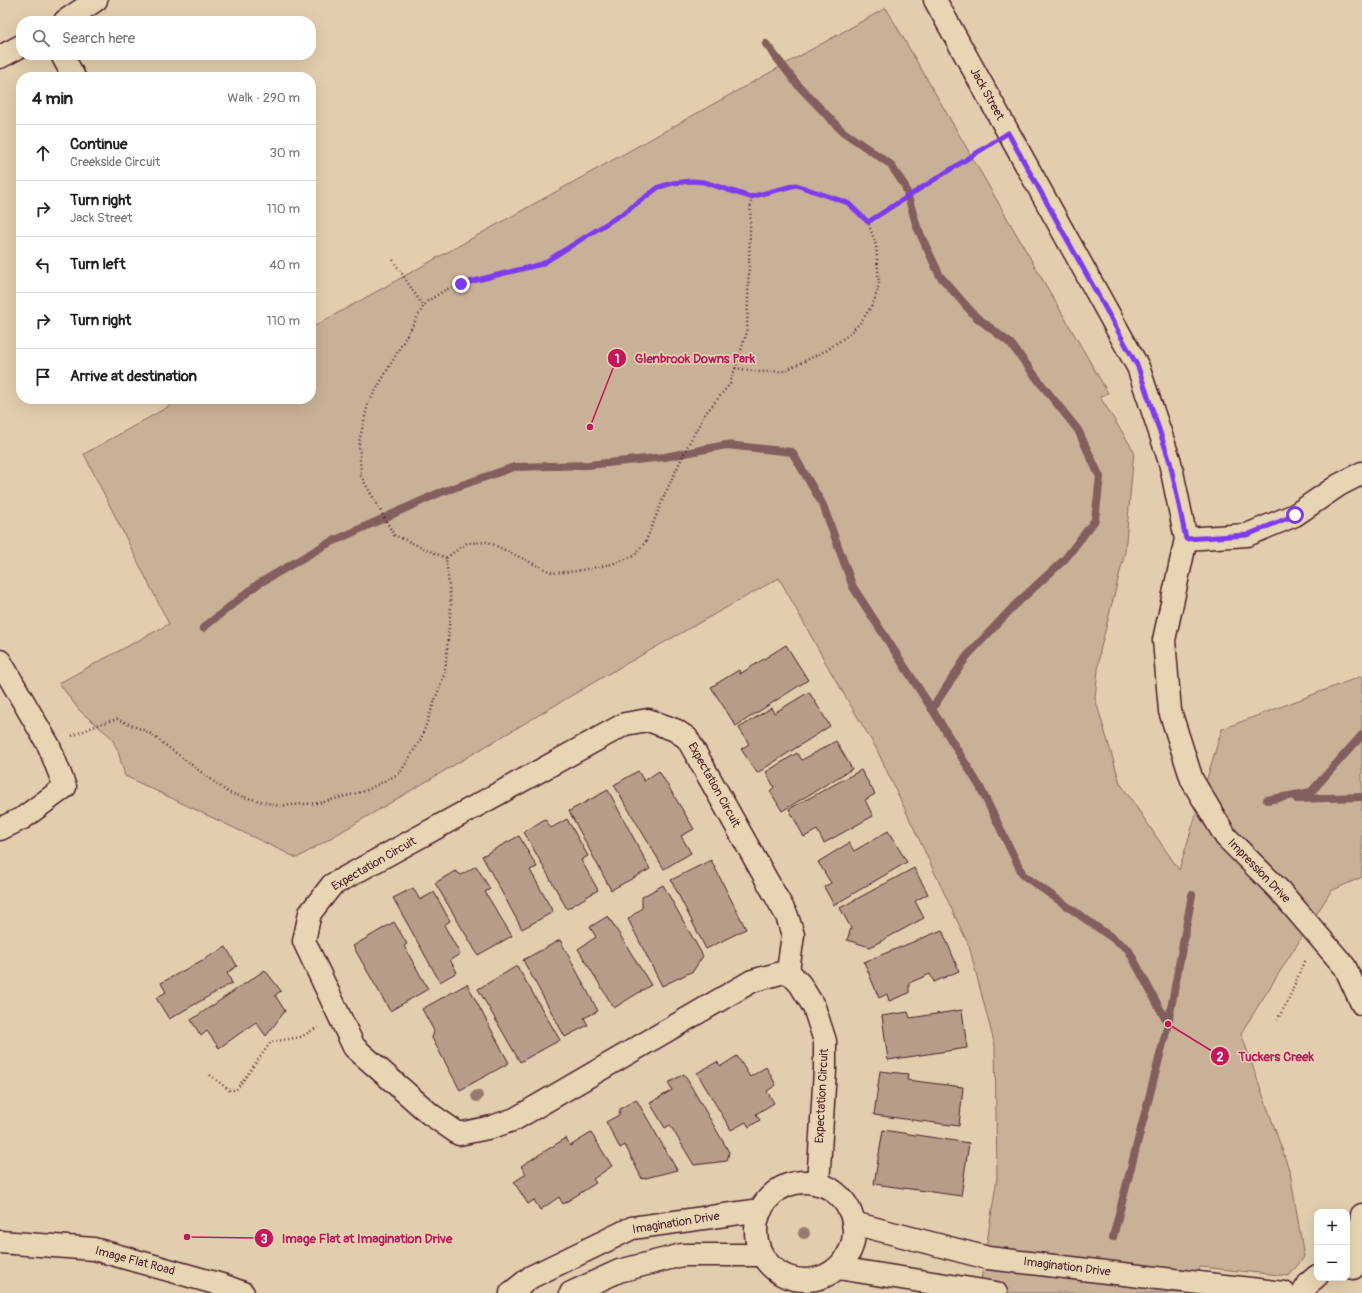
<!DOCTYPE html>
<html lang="en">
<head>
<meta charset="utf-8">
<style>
  :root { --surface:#fff; --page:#f2f2f2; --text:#222; --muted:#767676; --line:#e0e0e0 }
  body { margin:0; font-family:Pangolin,sans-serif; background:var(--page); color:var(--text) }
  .controls { position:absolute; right:12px; bottom:12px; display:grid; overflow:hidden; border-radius:8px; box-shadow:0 4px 16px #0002 }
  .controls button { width:36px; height:36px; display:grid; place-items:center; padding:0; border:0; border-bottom:1px solid var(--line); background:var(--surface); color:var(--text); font:20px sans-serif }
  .stop { position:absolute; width:12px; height:12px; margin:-9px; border:3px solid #7c3aed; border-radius:50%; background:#fff }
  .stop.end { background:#7c3aed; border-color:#fff; box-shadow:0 1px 4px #0008 }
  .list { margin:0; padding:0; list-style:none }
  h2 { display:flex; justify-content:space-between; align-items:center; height:52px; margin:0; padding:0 16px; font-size:17px }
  h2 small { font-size:13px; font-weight:400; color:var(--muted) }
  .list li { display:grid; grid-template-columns:26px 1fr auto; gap:12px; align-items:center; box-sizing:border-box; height:56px; padding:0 16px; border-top:1px solid var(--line) }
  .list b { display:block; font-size:15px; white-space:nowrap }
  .list p { margin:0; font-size:13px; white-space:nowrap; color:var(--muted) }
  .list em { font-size:13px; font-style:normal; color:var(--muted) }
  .icon { flex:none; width:22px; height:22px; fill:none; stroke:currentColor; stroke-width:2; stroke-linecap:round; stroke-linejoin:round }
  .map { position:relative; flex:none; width:1362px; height:1293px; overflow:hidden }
  .search { position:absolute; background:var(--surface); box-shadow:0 4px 16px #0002; left:16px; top:16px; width:300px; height:44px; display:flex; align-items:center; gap:10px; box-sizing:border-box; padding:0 14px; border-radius:16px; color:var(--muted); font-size:15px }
  .panel { position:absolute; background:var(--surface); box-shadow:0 4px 16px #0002; left:16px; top:72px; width:300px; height:332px; border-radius:16px }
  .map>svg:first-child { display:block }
</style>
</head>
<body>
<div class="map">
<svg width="1362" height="1293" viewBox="0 0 1362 1293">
  <rect width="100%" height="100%" fill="#e2ceae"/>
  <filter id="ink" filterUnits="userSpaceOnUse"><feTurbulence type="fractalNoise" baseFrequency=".025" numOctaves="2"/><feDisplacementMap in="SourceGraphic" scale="8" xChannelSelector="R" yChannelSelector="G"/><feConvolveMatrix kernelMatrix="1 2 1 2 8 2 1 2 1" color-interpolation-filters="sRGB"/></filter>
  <g filter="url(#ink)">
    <!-- green -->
    <polygon fill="#c9b198" stroke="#8a6862" points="886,8 1108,393 1100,397 1134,451 1125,552 1100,651 1095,698 1120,783 1179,870 1222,729 1362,676 1362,877 1331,891 1241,1033 1290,1172 1304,1257 1289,1276 1200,1267 1193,1293 979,1293 997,1178 995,1046 969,946 918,837 876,748 832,674 779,578 608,674 297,858 125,776 118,751 111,737 79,710 59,683 169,624 84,454 182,399 311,399 311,328"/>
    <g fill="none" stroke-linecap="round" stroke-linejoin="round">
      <!-- stream -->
      <g stroke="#825f5b" stroke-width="8">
        <polyline points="766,44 797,84 842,131 890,164 905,186 917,227 940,276 975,316 1011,344 1042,385 1078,430 1100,477 1095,520 1065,559 1015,605 967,656 932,709"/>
        <polyline points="203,628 258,584 325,545 439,493 514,467 588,465 665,457 726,445 792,452 823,505 853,587 932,709 980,787 1023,875 1128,949 1168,1024"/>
        <polyline points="1297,799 1362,797"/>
        <polyline points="1267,800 1311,792 1362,735"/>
        <polyline points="1113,1237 1168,1024 1192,895"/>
      </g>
    </g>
    <!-- building -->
    <g fill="#b79d89" stroke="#4a1f2b">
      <polygon points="786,645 808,680 736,726 711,687 739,670 740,674"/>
      <polygon points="809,692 830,726 757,773 741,749 749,744 739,728 771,708 774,713"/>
      <polygon points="836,741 852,769 782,811 770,791 774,787 766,772 797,753 802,760"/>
      <polygon points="861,770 875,794 865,800 873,816 824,843 817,830 804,837 789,809"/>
      <polygon points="638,771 644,781 659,771 694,829 681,836 691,853 664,869 614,785"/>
      <polygon points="608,790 650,869 611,890 569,811"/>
      <polygon points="545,819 551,828 567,819 588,856 581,860 598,890 567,909 524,832"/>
      <polygon points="888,831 907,862 834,905 824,887 831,883 818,862 849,843 854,851"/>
      <polygon points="519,836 537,867 530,870 553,912 522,929 482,856"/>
      <polygon points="711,860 746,929 706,949 671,880"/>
      <polygon points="476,866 490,889 485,892 512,936 478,955 435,883 455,871 461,875"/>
      <polygon points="914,868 928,894 915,901 924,918 870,947 847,940 851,928 840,908"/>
      <polygon points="663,885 703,956 693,971 662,986 628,919 642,908 642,897"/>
      <polygon points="413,888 420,900 434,892 450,921 444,925 460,954 450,960 457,972 440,982 393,898"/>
      <polygon points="608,916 651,985 614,1008 578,949 596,937 590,927"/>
      <polygon points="394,922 407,944 404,946 428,989 390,1011 353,946"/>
      <polygon points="942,930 959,971 934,982 930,974 909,983 909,993 889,1001 887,994 879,998 864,962"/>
      <polygon points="560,940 598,1011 584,1018 588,1025 565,1037 523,960"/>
      <polygon points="226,947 237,966 227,973 232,983 169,1019 156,998 166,992 161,983"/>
      <polygon points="517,966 560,1040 520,1062 478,989"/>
      <polygon points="265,970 281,991 275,995 285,1011 266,1036 256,1022 219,1048 207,1031 201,1036 191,1020"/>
      <polygon points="467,984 509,1063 460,1090 432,1038 434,1031 422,1009"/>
      <polygon points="962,1010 967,1048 888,1060 882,1016 908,1012 910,1018"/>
      <polygon points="737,1056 750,1077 766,1067 776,1085 767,1091 774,1103 756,1114 760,1120 749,1127 746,1122 731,1130 697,1073 717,1062 721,1066"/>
      <polygon points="880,1071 908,1074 907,1080 963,1087 959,1126 874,1115"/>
      <polygon points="684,1074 729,1152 727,1161 694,1165 670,1125 665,1128 650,1103 672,1090 668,1083"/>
      <polygon points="636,1099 677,1170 642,1179 625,1145 620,1148 606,1122 619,1115 620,1109"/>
      <polygon points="883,1130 969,1143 961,1196 874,1184"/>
      <polygon points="591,1133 612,1166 593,1179 596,1183 563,1204 559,1197 540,1210 534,1200 528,1204 514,1182 526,1174 521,1166 566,1138 570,1146"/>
    </g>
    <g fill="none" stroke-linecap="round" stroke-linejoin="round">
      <!-- minor casing -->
      <g stroke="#4a1f2b" stroke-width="25">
        <g id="minor">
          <polyline points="935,0 1138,367 1170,462 1186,539 1164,640 1170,711 1192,780 1226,837 1279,890 1345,967 1362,1004"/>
          <polyline points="65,21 96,0"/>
          <polyline points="62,55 74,77"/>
          <polyline points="0,57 21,46"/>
          <polyline points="1186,539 1247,535 1295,515 1339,485 1362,473"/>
          <polyline points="0,661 49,746 65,787 23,818 0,829"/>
          <polyline points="788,971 752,981 515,1119 492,1127 459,1134 430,1114 354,1047 304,941 310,913 332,885 625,724 648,720 675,730 687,738 787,916 793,935 788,971 800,984 814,1007 825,1041 825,1070 818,1184"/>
          <circle cx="805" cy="1231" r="49"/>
          <polyline points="853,1223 988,1258 1284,1293"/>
          <polyline points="0,1242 94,1249 222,1285 243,1293"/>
          <polyline points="838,1268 996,1293"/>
          <polyline points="1353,1268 1362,1215"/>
          <polyline points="511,1293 531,1277 632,1228 761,1210"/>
          <polyline points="571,1293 619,1271 682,1255 762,1255"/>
          <polyline points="1303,1293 1310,1282 1317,1276"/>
        </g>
      </g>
      <!-- path -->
      <g stroke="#4a1f2b" stroke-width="2.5" stroke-dasharray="1 3" stroke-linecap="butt">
        <polyline points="393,260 423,306"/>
        <polyline points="735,368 760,372 784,371 827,350 848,335 861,322 874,302 879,284 876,245 868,222 988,146"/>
        <polyline points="446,558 394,535 361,476 359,442 368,404 426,302 445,290 461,284 542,264 625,212 659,187 673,183 692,181 705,182 751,197 795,185 848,203 868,222"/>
        <polyline points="72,736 100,724 117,719 148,732 229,793 279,806 319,803 365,791 400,773 421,739 445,672 451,605 446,558 467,543 488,542 553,573 577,571 612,564 634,556 646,541 665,494 687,447 705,414 730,384 747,332 751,197"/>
        <polyline points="1277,1020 1287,1003 1305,959"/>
        <polyline points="210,1075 229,1090 236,1090 271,1042 301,1037 318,1027"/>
      </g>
      <!-- minor -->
      <use href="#minor" stroke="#e8d5b3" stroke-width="22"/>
    </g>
    <!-- trees -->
    <g fill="#997a6f">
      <circle cx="477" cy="1096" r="6"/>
      <circle cx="804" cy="1233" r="6"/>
    </g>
  </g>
  <g fill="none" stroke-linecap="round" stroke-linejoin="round" filter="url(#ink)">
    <!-- route -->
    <polyline stroke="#7c3aed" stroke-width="5" points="461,284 542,264 625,212 659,187 673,183 692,181 704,182 750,197 796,185 848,203 868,222 896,204 1008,133 1138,367 1170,462 1186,539 1247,535 1295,515"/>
  </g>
  <g text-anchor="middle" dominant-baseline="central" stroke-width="3" stroke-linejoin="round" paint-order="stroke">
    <!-- street labels -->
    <g font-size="12" fill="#4a1f2b" stroke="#e8d5b3">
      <text transform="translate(987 94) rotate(61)">Jack Street</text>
      <text transform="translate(714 785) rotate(61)">Expectation Circuit</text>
      <text transform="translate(374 864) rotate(-30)">Expectation Circuit</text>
      <text transform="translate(1259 871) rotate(46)">Impression Drive</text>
      <text transform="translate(822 1096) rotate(-87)">Expectation Circuit</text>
      <text transform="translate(676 1223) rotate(-9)">Imagination Drive</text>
      <text transform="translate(135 1261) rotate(15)">Image Flat Road</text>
      <text transform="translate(1067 1267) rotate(7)">Imagination Drive</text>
    </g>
  </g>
  <!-- callouts -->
  <path fill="none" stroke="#c2185b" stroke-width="1.5" d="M590 427L617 358M1168 1024L1220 1056M187 1237L264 1238"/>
  <g fill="#c2185b" stroke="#e8d5b3" stroke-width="1.5">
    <circle cx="590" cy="427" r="4"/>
    <circle cx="1168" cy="1024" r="4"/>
    <circle cx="187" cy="1237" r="4"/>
    <circle cx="617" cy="358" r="10"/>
    <circle cx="1220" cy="1056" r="10"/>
    <circle cx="264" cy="1238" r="10"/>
  </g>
  <g font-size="12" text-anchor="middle" font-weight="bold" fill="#fff">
    <text x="617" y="363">1</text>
    <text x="1220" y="1061">2</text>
    <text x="264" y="1243">3</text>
  </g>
  <g font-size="13" text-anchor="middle" font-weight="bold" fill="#c2185b" stroke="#e8d5b3" stroke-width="3" stroke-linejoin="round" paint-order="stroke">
    <text x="695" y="363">Glenbrook Downs Park</text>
    <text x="1276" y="1061">Tuckers Creek</text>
    <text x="367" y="1243">Image Flat at Imagination Drive</text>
  </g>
</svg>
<div class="controls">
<button>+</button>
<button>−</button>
</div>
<div class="stop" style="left:1295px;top:515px"></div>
<div class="stop end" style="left:461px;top:284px"></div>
<div class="search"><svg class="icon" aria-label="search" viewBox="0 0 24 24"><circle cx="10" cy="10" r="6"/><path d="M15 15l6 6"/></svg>Search here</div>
<section class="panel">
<h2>4 min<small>Walk · 290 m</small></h2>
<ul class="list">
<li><svg class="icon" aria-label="ahead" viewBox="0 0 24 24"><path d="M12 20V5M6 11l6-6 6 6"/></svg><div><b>Continue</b><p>Creekside Circuit</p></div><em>30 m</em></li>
<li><svg class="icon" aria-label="right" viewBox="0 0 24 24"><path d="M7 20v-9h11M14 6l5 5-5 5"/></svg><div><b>Turn right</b><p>Jack Street</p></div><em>110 m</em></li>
<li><svg class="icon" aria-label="left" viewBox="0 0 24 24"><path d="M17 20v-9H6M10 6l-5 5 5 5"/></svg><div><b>Turn left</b></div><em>40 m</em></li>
<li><svg class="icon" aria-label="right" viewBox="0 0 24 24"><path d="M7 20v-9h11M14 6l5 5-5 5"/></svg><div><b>Turn right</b></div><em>110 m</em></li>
<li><svg class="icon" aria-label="arrive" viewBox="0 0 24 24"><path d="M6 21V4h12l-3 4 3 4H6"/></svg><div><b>Arrive at destination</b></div></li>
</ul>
</section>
</div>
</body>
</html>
